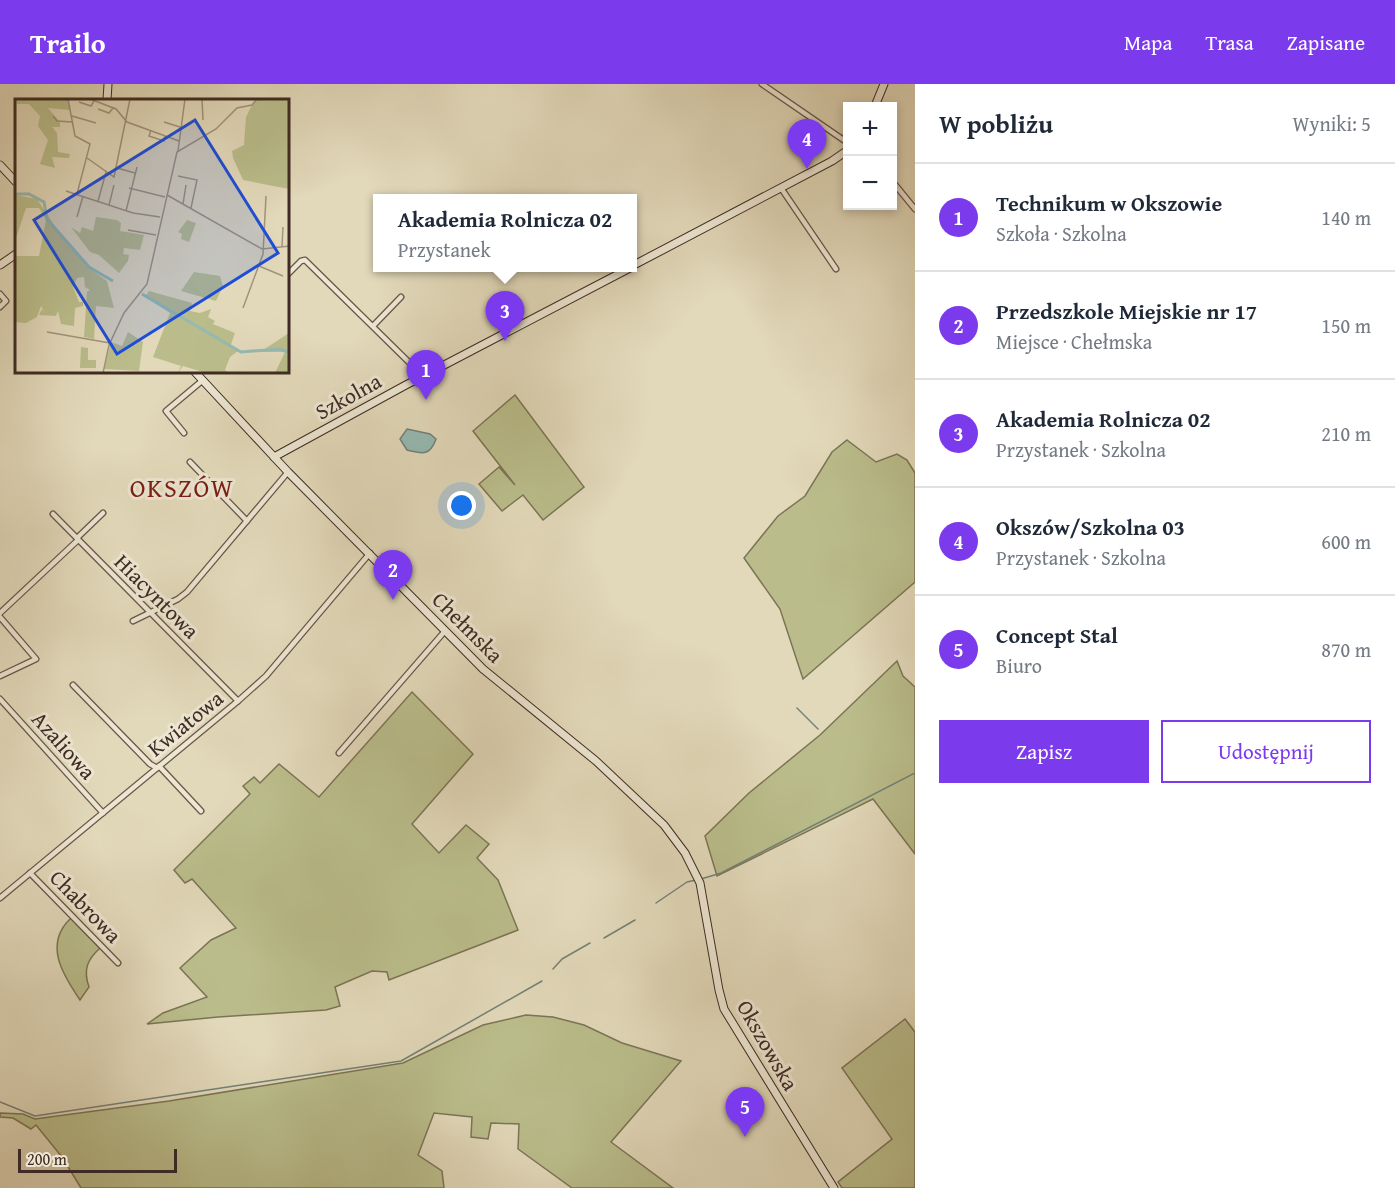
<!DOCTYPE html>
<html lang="pl">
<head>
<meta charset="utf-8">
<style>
  :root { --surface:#fff; --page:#f2f2f3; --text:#1f2937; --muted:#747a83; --line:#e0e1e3; --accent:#7c3aed }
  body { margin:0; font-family:"Gentium Book Plus",serif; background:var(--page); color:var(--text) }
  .controls { position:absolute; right:18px; top:18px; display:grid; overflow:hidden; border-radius:0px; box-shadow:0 3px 9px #0003 }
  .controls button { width:54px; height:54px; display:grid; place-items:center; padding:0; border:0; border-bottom:2px solid var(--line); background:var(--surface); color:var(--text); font:30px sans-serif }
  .scale { position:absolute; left:18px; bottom:15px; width:159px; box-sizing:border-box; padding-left:6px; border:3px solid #3f2b23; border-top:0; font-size:16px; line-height:21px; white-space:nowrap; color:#3f2b23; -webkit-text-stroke:4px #ece6d2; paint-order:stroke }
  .you { position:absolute; left:462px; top:422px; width:21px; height:21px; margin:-15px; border:4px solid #fff; border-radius:50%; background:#1a73e8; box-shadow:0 0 0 9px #1a73e833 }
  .badge { display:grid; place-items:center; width:39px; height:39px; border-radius:50%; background:var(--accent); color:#fff; font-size:20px; font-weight:700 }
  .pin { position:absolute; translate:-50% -50px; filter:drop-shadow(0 2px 3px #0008) }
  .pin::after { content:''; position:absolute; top:32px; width:21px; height:18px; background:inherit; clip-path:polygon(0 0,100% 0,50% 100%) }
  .popup { position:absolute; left:373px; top:110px; width:264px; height:78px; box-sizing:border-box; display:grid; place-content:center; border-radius:0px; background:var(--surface); filter:drop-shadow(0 2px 4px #0005); font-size:20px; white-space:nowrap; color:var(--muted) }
  .popup b { font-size:22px; color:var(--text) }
  .popup::after { content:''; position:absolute; left:50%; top:100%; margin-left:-12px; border:12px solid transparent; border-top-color:var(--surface) }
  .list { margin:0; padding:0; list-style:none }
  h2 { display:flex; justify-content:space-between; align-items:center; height:78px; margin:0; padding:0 24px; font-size:26px }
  h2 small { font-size:20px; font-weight:400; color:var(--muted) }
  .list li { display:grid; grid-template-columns:39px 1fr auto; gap:18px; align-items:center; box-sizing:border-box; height:108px; padding:0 24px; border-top:2px solid var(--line) }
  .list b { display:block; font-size:22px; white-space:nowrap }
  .list p { margin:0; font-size:20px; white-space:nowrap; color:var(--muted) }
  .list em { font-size:20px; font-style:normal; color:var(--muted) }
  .actions { display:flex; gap:12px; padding:18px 24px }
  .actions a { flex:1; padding:14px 0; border:2px solid var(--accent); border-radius:0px; text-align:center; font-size:21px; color:var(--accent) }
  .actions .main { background:var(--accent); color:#fff }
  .map { position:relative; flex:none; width:915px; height:1104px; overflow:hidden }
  header { display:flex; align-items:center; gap:36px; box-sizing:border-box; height:84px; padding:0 30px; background:var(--accent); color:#fff }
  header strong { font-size:28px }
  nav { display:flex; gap:33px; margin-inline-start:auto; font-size:21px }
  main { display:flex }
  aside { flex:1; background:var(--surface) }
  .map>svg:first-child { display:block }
</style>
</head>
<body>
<header>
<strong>Trailo</strong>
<nav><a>Mapa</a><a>Trasa</a><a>Zapisane</a></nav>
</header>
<main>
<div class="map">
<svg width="915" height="1104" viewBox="0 0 915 1104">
  <rect width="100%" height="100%" fill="#e2d9ba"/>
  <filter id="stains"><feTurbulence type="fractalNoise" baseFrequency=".00333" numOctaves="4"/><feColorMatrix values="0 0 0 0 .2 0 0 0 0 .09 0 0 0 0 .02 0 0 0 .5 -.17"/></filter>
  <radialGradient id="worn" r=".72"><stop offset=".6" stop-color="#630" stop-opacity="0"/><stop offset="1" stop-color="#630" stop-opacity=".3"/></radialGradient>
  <!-- green -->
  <g fill="#babd8b" stroke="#7c7457" stroke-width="1.5">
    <polygon points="515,311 584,403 543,436 523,411 502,427 479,400 499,383 515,401 473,347"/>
    <polygon points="847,356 876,378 897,370 907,376 915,389 915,498 803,595 780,525 744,474 778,432 805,412 832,368"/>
    <polygon points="897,577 903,592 915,603 915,770 873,715 717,792 705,752 749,709 820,651"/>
    <polygon points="412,608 473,670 412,740 439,769 466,741 489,760 477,774 498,796 518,846 389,896 387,888 372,887 335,903 340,922 326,926 218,933 147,940 163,929 207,913 180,884 211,856 236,844 192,795 185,799 174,786 250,710 243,702 254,693 260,699 279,680 319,713"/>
    <path d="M71 834 100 864C87 876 83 886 89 903L80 916C63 891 43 860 71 834Z"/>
    <polygon points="526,931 553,933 584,941 622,959 681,977 611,1058 673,1104 572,1104 518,1065 519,1040 491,1039 488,1055 471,1053 472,1033 434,1029 418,1071 442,1087 444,1104 81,1104 62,1073 36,1041 31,1045 13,1034 0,1033 0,1029 23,1030 35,1035 169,1017 403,979 483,941"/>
    <polygon points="905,935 915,948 915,1104 842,1104 838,1098 892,1055 842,984"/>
  </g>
  <!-- water -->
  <path fill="#95bab3" stroke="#738179" stroke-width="1.5" d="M407 345 430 350 436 355C430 372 423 370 407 366L400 355Z"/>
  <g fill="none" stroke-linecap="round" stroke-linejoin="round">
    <!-- stream -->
    <g stroke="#738179" stroke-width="1.5">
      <polyline points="797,624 818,645"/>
      <polyline points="701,795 721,789 915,689"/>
      <polyline points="656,819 687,798 696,796"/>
      <polyline points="604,854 635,836"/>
      <polyline points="553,885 562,875 590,859"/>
      <polyline points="0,1018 35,1032 401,977 542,897"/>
    </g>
    <!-- street casing -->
    <g stroke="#685649" stroke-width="7">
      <g id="street">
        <polyline points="762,0 848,59"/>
        <polyline points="892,97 915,125"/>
        <polyline points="781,104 836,185"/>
        <polyline points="288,190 301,177 305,176 423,292"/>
        <polyline points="0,210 6,217 0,223"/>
        <polyline points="373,242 401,213"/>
        <polyline points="184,349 166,327 203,296"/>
        <polyline points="190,378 247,437"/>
        <polyline points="53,430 238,617"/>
        <polyline points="77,454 103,429"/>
        <polyline points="0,529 78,456"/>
        <polyline points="0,533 36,575 0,592"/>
        <polyline points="133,537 178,515 187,508 288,388"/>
        <polyline points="73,601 150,680 157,684"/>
        <polyline points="0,615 103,729"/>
        <polyline points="339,669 445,547"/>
        <polyline points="159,682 201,727"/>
        <polyline points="30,789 118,879"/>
        <polyline points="0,814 238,617 266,592 370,469"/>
      </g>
    </g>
    <!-- secondary casing -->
    <g stroke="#3f2b23" stroke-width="9">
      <g id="secondary">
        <polyline points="107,16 108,0"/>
        <polyline points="875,22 884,0"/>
        <polyline points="0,81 16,98"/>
        <polyline points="0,181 16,170"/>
        <polyline points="632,182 832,77 848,66"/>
        <polyline points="195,288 288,388 483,585 596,677 664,741 685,769 700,799 719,906 724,925 834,1104"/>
        <polyline points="274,373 404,302 630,184"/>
      </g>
    </g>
    <!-- street -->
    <use href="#street" stroke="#ece6d2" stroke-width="4.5"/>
    <!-- secondary -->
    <use href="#secondary" stroke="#ece6d2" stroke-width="7"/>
  </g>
  <g text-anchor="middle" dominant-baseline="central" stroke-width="6" stroke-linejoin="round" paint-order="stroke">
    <!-- street labels -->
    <g font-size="22" fill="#3f2b23" stroke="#ece6d2">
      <text transform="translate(348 312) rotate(-29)">Szkolna</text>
      <text transform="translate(157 512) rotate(45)">Hiacyntowa</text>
      <text transform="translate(468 543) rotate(45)">Chełmska</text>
      <text transform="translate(185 639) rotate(-39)">Kwiatowa</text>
      <text transform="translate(64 661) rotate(48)">Azaliowa</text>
      <text transform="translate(86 822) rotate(46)">Chabrowa</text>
      <text transform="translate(768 961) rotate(60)">Okszowska</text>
    </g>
    <!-- quarter labels -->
    <g font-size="26" letter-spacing="1.5" fill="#7a1f14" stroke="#ece6d2">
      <text x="182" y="403">OKSZÓW</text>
    </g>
  </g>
  <!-- overview -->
  <g transform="translate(15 15)">
    <rect width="274" height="274" fill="#e2d9ba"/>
    <path d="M53 0 55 11 33 9 45 23V28H37L42 34 43 53 55 55 54 59 37 58 40 69 25 65 33 41 23 27 25 17 14 5H2L1 1ZM240 0H274V90L228 81 218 59 217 52 229 46 231 18ZM0 96 22 100 47 138 74 169 92 182 99 209 81 207 79 240 69 238 72 193 75 191 70 188 69 178 62 179 58 188 64 203H68V207L60 209 59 227 46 225 43 212 41 217 24 216 27 210 30 214 26 207 22 218 11 224 0 223V157H24L31 121 24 109H11L0 142ZM81 118 102 121 106 124 105 132 129 136 125 151 109 149 108 155 114 156 113 162 104 174 84 156 75 153 56 128 65 134 67 128 78 132ZM172 121 181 124 174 143 166 140 167 135 163 133ZM179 173 205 177 208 187 201 202 166 192ZM134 192 177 204 175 212 185 214 196 210 193 218 200 222 198 225 220 234 215 248 223 252 215 258 210 271 214 274H191L168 267 163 274 166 267 138 258 155 214 130 198ZM113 233 128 243 124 272 89 270 96 243 107 247ZM274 234V274H260L270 253H245ZM66 248 73 249V261H81V269H65Z" fill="#babd8b"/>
    <path fill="none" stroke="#95bab3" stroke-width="3" d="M0 95H14L29 103 32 120 74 168 98 182M127 195 226 253 265 250 275 254"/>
    <path fill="none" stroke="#a1937e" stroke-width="1.5" d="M53 0 60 37 75 45 62 95M75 0 101 10 112 23 164 42M187 0 188 21M64 3 76 7 79 2M83 10 94 14 98 9M38 17 42 22 58 23M57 17 81 24M149 23 168 29M136 31 134 37 149 42 150 36M163 52 170 0M72 59 99 78 115 0M102 69 120 74M163 77 182 81 176 109M114 89 150 98M51 92 118 114 145 118M152 96 247 150 275 147M83 102 91 73M168 105 171 86M94 106 99 86M111 112 122 68M62 118 68 97M113 131 141 136M267 148 268 128M244 167 268 177M228 209 248 155 251 97M32 233 95 244M88 274 94 246 109 214 132 185 162 53 201 30 222 9 237 6 242 0"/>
    <path fill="#1d4ed8" fill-opacity="0.15" stroke="#1d4ed8" stroke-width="3" d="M180 21 263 154 102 255 19 121Z"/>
    <rect width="274" height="274" fill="none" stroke="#3f2b23" stroke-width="3"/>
  </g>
  <rect width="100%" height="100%" filter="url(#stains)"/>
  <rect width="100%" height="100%" fill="url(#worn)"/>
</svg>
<div class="controls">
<button>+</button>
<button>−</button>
</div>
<div class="scale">200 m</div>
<div class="you"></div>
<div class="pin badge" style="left:426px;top:316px">1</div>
<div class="pin badge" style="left:393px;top:516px">2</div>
<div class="pin badge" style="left:505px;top:257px">3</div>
<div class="popup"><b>Akademia Rolnicza 02</b>Przystanek</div>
<div class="pin badge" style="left:807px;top:85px">4</div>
<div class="pin badge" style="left:745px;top:1053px">5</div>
</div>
<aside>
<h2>W pobliżu<small>Wyniki: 5</small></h2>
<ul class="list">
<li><span class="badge">1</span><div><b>Technikum w Okszowie</b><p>Szkoła · Szkolna</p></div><em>140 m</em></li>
<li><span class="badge">2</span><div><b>Przedszkole Miejskie nr 17</b><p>Miejsce · Chełmska</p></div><em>150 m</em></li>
<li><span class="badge">3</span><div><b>Akademia Rolnicza 02</b><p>Przystanek · Szkolna</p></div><em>210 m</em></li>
<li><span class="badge">4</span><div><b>Okszów/Szkolna 03</b><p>Przystanek · Szkolna</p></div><em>600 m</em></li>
<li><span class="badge">5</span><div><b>Concept Stal</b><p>Biuro</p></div><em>870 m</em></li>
</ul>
<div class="actions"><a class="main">Zapisz</a><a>Udostępnij</a></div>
</aside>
</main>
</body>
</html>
